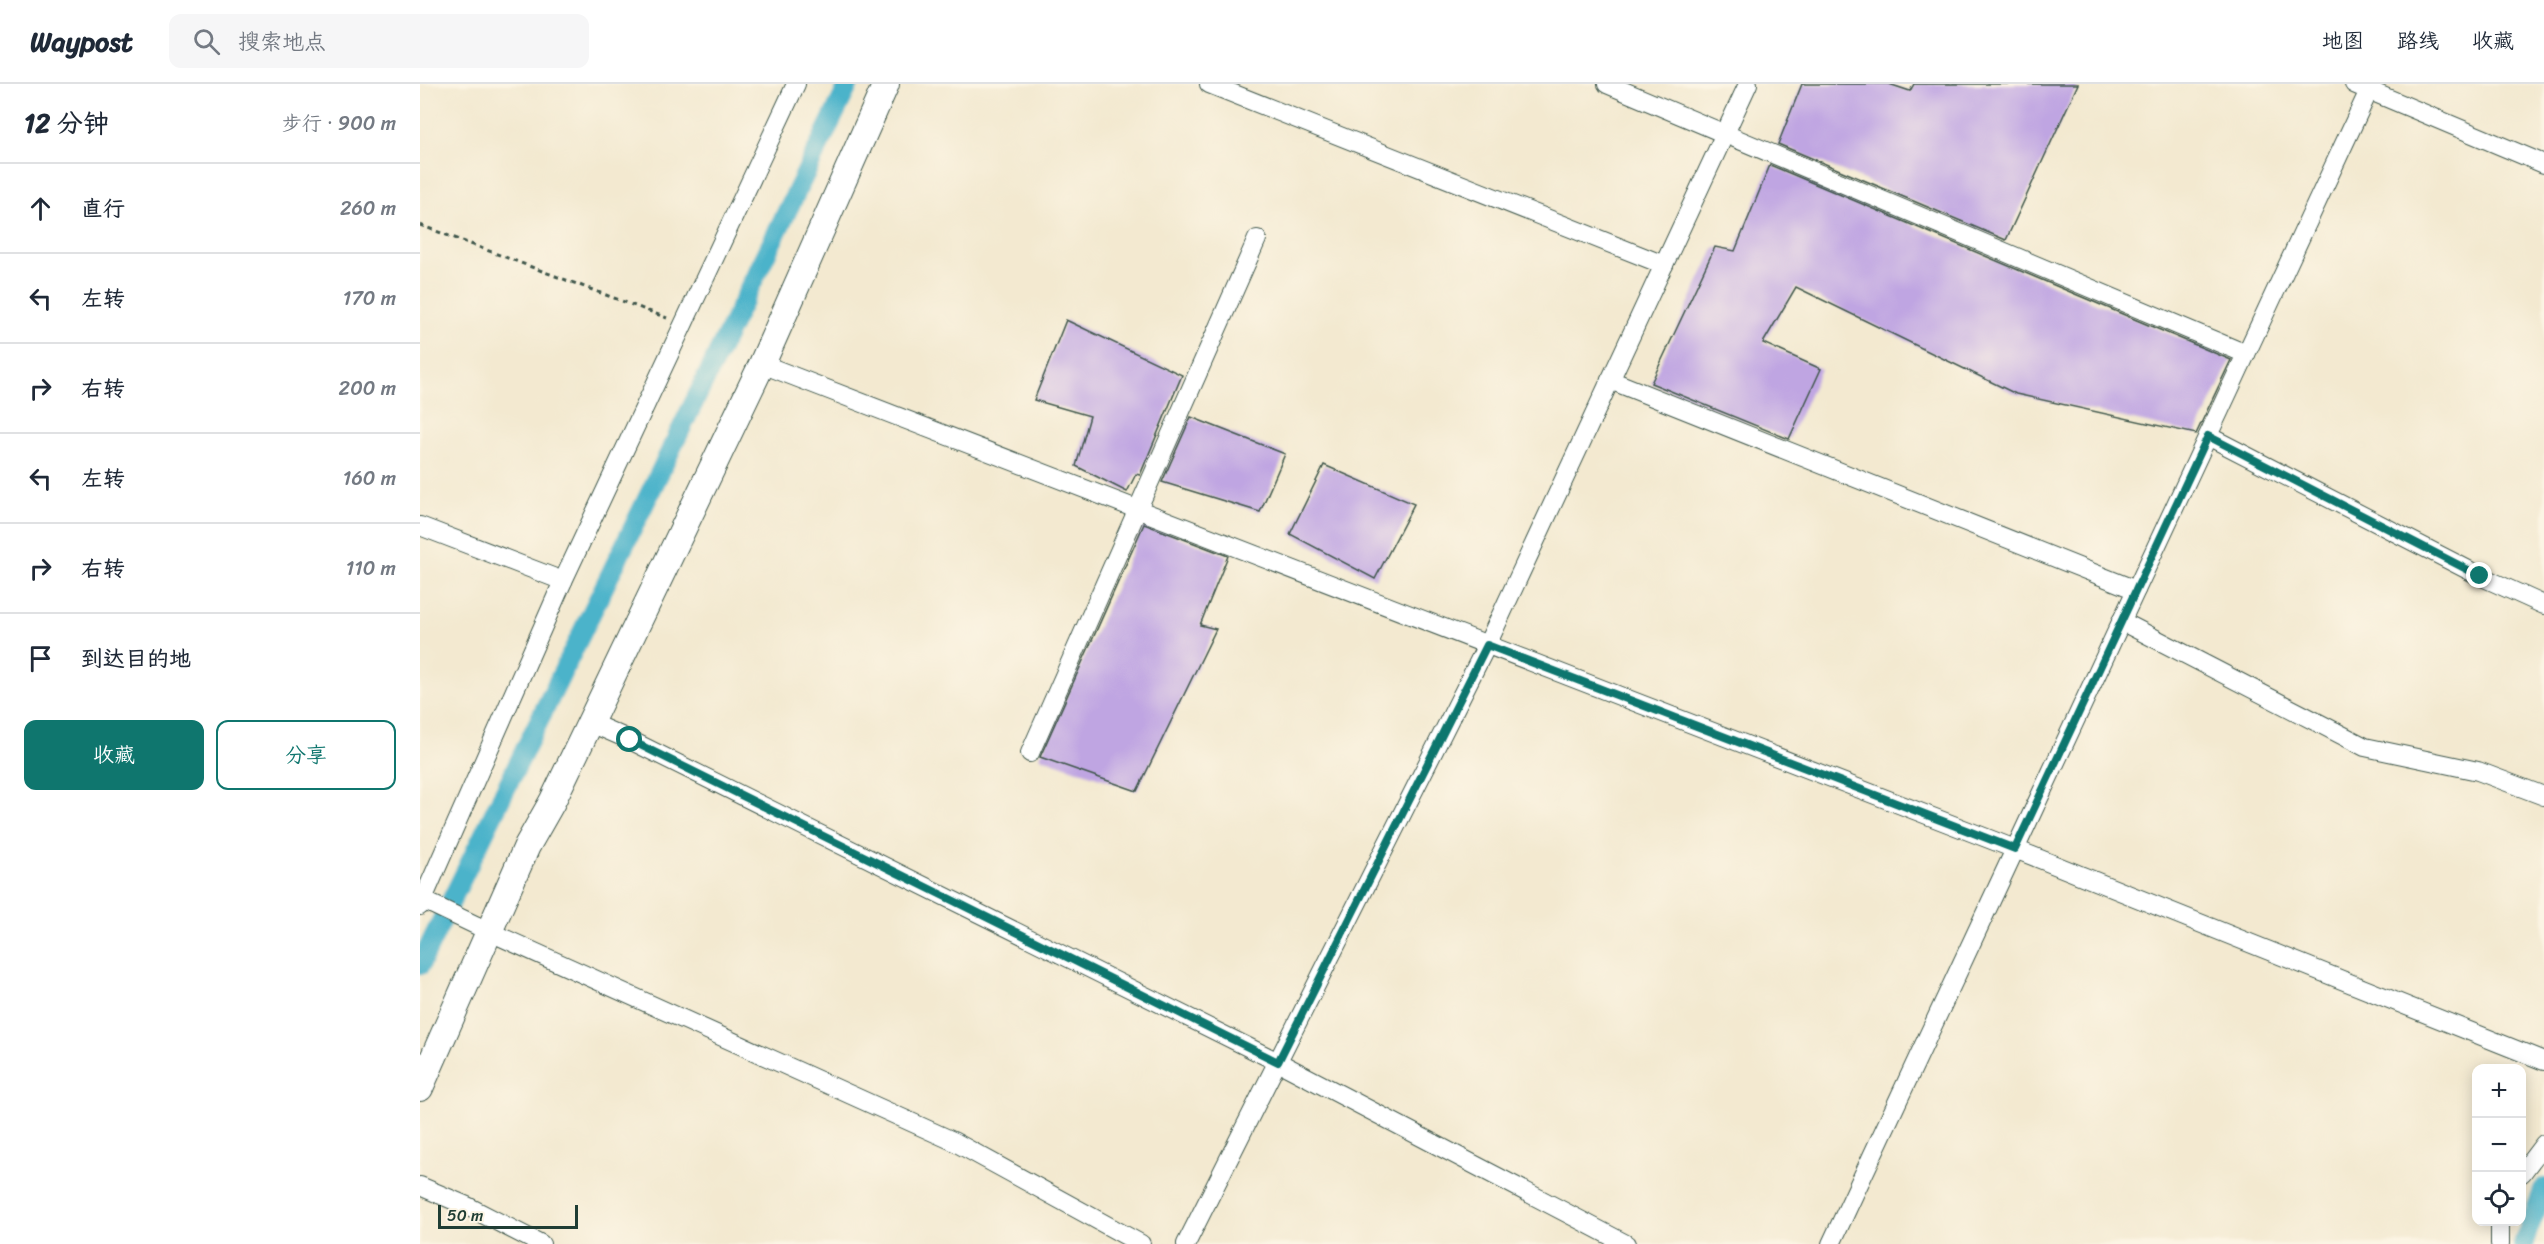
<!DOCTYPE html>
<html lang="zh">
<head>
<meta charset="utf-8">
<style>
  :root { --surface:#fff; --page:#f6f6f7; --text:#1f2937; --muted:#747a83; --line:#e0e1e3; --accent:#0f766e }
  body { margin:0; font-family:Sriracha,"LXGW WenKai TC",sans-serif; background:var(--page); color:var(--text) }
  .controls { position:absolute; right:18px; bottom:18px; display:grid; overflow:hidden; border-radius:12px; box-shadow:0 3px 15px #0003 }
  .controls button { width:54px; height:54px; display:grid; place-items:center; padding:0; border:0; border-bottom:2px solid var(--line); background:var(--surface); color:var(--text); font:30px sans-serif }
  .scale { position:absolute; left:18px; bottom:15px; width:140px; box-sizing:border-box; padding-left:6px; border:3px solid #1f3d34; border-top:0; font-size:16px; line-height:21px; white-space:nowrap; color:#1f3d34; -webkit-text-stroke:4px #fcf5e5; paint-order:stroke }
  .stop { position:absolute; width:18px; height:18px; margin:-14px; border:4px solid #0f766e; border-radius:50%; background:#fff }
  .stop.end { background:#0f766e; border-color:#fff; box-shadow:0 2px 6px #0008 }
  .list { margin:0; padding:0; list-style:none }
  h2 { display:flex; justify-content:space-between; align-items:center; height:78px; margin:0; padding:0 24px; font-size:26px }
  h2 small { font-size:20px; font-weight:400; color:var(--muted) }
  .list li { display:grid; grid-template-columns:39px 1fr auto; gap:18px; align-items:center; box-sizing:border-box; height:90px; padding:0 24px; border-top:2px solid var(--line) }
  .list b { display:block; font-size:22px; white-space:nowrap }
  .list em { font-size:20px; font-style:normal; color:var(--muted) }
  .actions { display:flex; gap:12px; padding:18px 24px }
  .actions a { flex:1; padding:14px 0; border:2px solid var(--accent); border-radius:12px; text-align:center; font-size:21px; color:var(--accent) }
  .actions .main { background:var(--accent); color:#fff }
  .icon { flex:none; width:33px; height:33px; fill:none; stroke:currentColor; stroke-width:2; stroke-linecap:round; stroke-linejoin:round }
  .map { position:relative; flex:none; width:2124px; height:1160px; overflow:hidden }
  header { display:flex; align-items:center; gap:36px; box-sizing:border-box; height:84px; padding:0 30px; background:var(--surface); border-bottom:2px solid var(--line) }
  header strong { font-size:28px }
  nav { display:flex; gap:33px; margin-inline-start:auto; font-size:21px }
  .search { width:420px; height:54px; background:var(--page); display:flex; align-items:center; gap:15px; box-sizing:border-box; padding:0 21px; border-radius:12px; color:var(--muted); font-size:22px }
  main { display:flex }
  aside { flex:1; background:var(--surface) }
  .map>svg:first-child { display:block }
</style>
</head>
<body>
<header>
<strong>Waypost</strong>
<div class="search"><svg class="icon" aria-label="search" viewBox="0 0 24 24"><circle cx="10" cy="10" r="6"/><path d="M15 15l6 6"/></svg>搜索地点</div>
<nav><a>地图</a><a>路线</a><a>收藏</a></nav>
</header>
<main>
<aside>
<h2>12 分钟<small>步行 · 900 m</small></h2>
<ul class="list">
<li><svg class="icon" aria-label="ahead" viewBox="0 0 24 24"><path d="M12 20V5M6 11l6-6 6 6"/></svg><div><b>直行</b></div><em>260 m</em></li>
<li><svg class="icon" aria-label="left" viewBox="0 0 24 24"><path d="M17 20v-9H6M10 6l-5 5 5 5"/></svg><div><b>左转</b></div><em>170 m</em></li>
<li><svg class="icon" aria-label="right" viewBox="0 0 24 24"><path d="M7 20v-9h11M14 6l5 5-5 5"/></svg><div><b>右转</b></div><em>200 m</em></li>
<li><svg class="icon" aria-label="left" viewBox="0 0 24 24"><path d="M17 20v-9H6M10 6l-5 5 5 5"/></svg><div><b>左转</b></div><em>160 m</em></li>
<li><svg class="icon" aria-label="right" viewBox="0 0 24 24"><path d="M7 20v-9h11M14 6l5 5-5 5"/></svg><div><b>右转</b></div><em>110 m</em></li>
<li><svg class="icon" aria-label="arrive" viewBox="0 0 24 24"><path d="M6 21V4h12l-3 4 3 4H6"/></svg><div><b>到达目的地</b></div></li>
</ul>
<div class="actions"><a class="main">收藏</a><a>分享</a></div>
</aside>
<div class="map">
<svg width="2124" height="1160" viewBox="0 0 2124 1160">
  <rect width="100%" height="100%" fill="#fcf5e5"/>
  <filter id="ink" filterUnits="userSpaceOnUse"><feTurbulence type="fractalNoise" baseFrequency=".0167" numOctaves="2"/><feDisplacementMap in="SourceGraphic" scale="12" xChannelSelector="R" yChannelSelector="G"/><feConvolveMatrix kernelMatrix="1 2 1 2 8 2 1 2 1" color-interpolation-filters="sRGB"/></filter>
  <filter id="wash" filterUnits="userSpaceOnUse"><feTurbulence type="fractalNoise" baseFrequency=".008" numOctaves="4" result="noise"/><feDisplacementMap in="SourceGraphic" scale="24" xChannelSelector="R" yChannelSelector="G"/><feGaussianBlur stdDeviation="1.35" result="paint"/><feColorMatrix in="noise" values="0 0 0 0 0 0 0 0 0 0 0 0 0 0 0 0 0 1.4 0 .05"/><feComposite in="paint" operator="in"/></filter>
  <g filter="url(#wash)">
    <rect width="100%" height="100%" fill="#f3e9d0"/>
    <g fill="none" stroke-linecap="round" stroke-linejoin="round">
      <!-- canal -->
      <g stroke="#4bb3ca" stroke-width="20">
        <polyline points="0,881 429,0"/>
        <polyline points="2103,1160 2124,1104"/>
      </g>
    </g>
    <g id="blocks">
      <!-- building -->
      <g fill="#bfa5e2">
        <polygon points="1382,0 1469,0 1490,7 1494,0 1658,0 1586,156 1358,60"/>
        <polygon points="1350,81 1811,276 1776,350 1596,310 1376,203 1343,259 1401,285 1369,355 1231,299 1295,163 1315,167"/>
        <polygon points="646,236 762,291 720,391 716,390 707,408 656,382 670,332 614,316"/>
        <polygon points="771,333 865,370 840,428 742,398"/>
        <polygon points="904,381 994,420 955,495 870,450"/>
        <polygon points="724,440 808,472 780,541 796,545 717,707 620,673"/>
      </g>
    </g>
  </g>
  <g filter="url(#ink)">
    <use href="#blocks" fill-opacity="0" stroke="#3f574b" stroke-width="1.5"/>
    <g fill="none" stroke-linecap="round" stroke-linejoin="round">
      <!-- street casing -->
      <g stroke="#3f574b" stroke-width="20">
        <g id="street">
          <polyline points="789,0 1244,181"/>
          <polyline points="1187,0 1826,270"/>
          <polyline points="1934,0 2124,80"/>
          <polyline points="342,280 1595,765 2124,977"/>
          <polyline points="1190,296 1716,506"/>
          <polyline points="1788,352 2060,492 2124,521"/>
          <polyline points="0,442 143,497"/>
          <polyline points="1701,537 1945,663 2058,687 2124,712"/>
          <polyline points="171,639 210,656 858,978 1206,1160"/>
          <polyline points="610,669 837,155"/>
          <polyline points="3,816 70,848 533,1057 721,1160"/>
          <polyline points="0,822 143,497 376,0"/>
          <polyline points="2102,1089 2124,1060"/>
          <polyline points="0,1102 47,1122 121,1160"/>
          <polyline points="2080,1138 2080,1160"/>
          <polyline points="766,1160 1067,561 1328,0"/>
          <polyline points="1411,1160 1952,0"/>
        </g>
      </g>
      <!-- secondary casing -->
      <g stroke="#3f574b" stroke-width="28">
        <polyline id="secondary" points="0,1004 107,762 132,718 342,280 466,0"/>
      </g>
      <!-- path -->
      <polyline stroke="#3f574b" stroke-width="3" stroke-dasharray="4.5 4.5" stroke-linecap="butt" points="0,141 247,234"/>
      <!-- street -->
      <use href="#street" stroke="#fff" stroke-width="18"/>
      <!-- secondary -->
      <use href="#secondary" stroke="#fff" stroke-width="26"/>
    </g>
  </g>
  <g fill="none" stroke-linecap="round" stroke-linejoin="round" filter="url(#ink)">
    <!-- route -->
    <polyline stroke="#0f766e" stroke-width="8" points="210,656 858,978 1067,561 1595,765 1788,352 2060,492"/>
  </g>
</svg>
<div class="controls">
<button>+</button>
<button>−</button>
<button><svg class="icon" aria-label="locate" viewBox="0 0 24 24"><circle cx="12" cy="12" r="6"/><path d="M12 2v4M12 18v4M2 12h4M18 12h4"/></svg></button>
</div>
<div class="scale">50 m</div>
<div class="stop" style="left:210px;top:656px"></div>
<div class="stop end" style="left:2060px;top:492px"></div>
</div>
</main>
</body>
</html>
